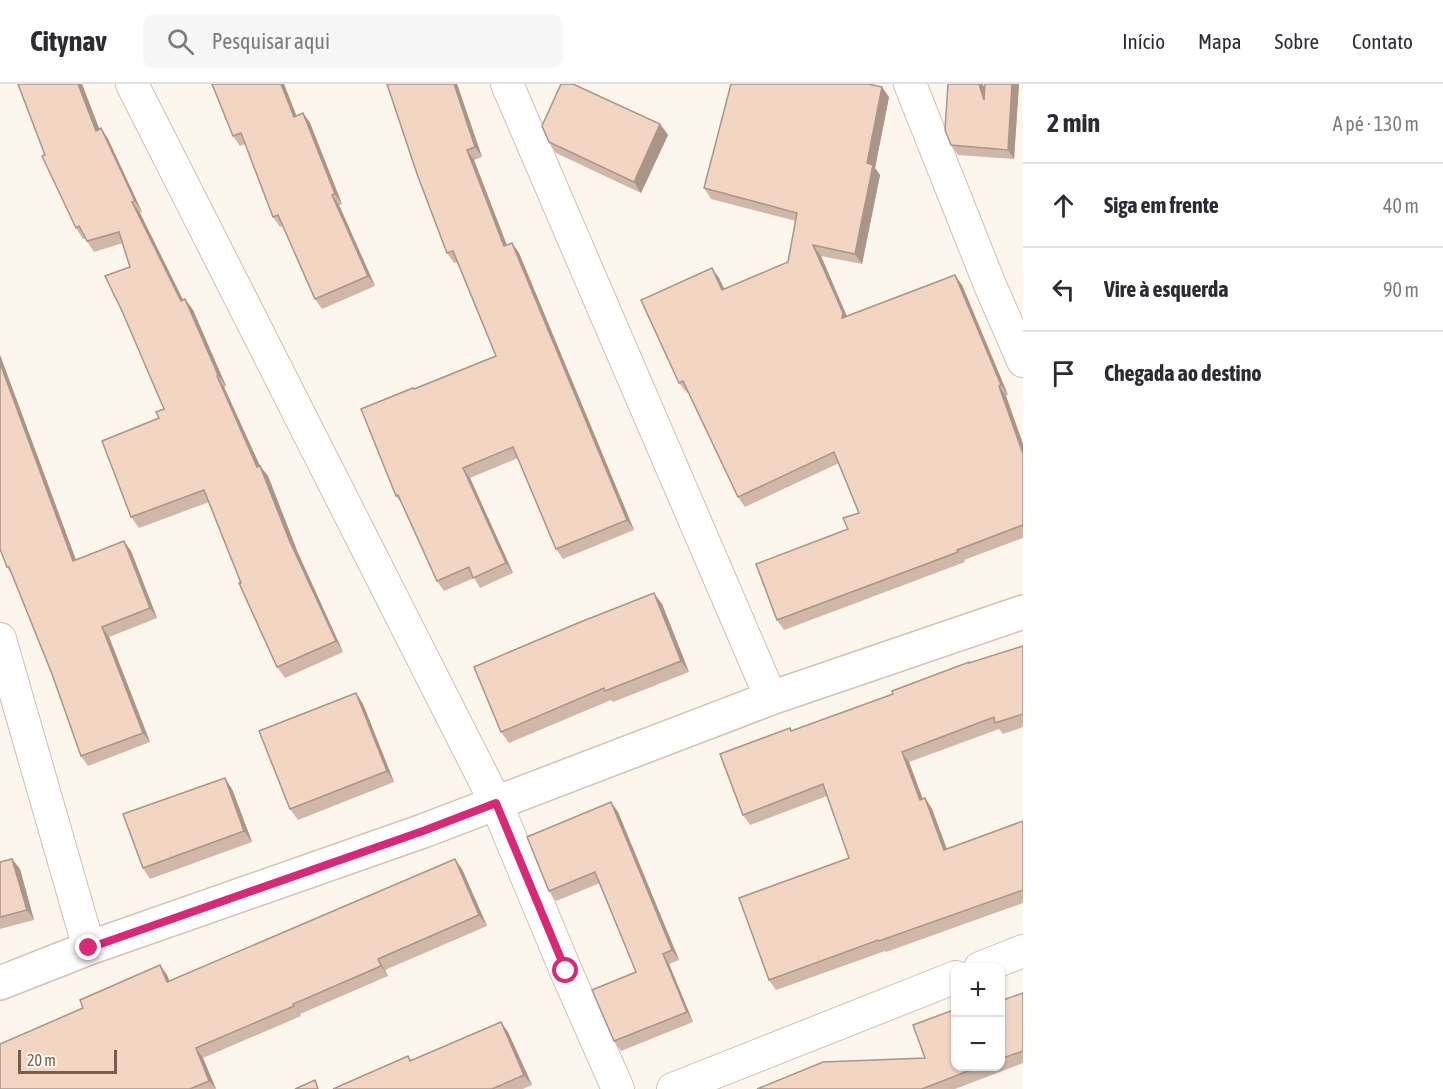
<!DOCTYPE html>
<html lang="pt">
<head>
<meta charset="utf-8">
<style>
  :root { --surface:#fff; --page:#f7f7f7; --text:#2b2b33; --muted:#7c7c81; --line:#e1e1e2 }
  body { margin:0; font-family:"Asap Condensed",sans-serif; background:var(--page); color:var(--text) }
  .controls { position:absolute; right:18px; bottom:18px; display:grid; overflow:hidden; border-radius:12px; box-shadow:0 2px 4px #0004 }
  .controls button { width:54px; height:54px; display:grid; place-items:center; padding:0; border:0; border-bottom:2px solid var(--line); background:var(--surface); color:var(--text); font:30px sans-serif }
  .scale { position:absolute; left:18px; bottom:15px; width:99px; box-sizing:border-box; padding-left:6px; border:3px solid #7a5c4d; border-top:0; font-size:16px; line-height:21px; white-space:nowrap; color:#7a5c4d; -webkit-text-stroke:4px #fffaf3; paint-order:stroke }
  .stop { position:absolute; width:18px; height:18px; margin:-14px; border:4px solid #db2777; border-radius:50%; background:#fff }
  .stop.end { background:#db2777; border-color:#fff; box-shadow:0 2px 6px #0008 }
  .list { margin:0; padding:0; list-style:none }
  h2 { display:flex; justify-content:space-between; align-items:center; height:78px; margin:0; padding:0 24px; font-size:26px }
  h2 small { font-size:20px; font-weight:400; color:var(--muted) }
  .list li { display:grid; grid-template-columns:39px 1fr auto; gap:18px; align-items:center; box-sizing:border-box; height:84px; padding:0 24px; border-top:2px solid var(--line) }
  .list b { display:block; font-size:22px; white-space:nowrap }
  .list em { font-size:20px; font-style:normal; color:var(--muted) }
  .icon { flex:none; width:33px; height:33px; fill:none; stroke:currentColor; stroke-width:2; stroke-linecap:round; stroke-linejoin:round }
  .map { position:relative; flex:none; width:1023px; height:1005px; overflow:hidden }
  header { display:flex; align-items:center; gap:36px; box-sizing:border-box; height:84px; padding:0 30px; background:var(--surface); border-bottom:2px solid var(--line) }
  header strong { font-size:28px }
  nav { display:flex; gap:33px; margin-inline-start:auto; font-size:21px }
  .search { width:420px; height:54px; background:var(--page); display:flex; align-items:center; gap:15px; box-sizing:border-box; padding:0 21px; border-radius:12px; color:var(--muted); font-size:22px }
  main { display:flex }
  aside { flex:1; background:var(--surface) }
  .map>svg:first-child { display:block }
</style>
</head>
<body>
<header>
<strong>Citynav</strong>
<div class="search"><svg class="icon" aria-label="search" viewBox="0 0 24 24"><circle cx="10" cy="10" r="6"/><path d="M15 15l6 6"/></svg>Pesquisar aqui</div>
<nav><a>Início</a><a>Mapa</a><a>Sobre</a><a>Contato</a></nav>
</header>
<main>
<div class="map">
<svg width="1023" height="1005" viewBox="0 0 1023 1005">
  <rect width="100%" height="100%" fill="#fdf6ec"/>
  <g fill="none" stroke-linecap="round" stroke-linejoin="round">
    <!-- street casing -->
    <g stroke="#d1beb0" stroke-width="34">
      <g id="street">
        <polyline points="132,0 496,719 566,887 618,1005"/>
        <polyline points="507,0 771,614"/>
        <polyline points="910,0 990,201 1023,277"/>
        <polyline points="0,555 89,864"/>
        <polyline points="980,884 1023,867"/>
        <polyline points="673,1005 956,893"/>
      </g>
    </g>
    <!-- secondary casing -->
    <g stroke="#d6c0b0" stroke-width="36">
      <polyline id="secondary" points="0,899 89,864 423,747 771,614 1023,528"/>
    </g>
    <!-- street -->
    <use href="#street" stroke="#fff" stroke-width="32"/>
    <!-- secondary -->
    <use href="#secondary" stroke="#fff" stroke-width="33"/>
  </g>
  <!-- wall -->
  <g fill="#d1b7a8">
    <polygon points="82,0 99,45 101,44 108,55 142,128 140,129 183,216 185,215 193,226 226,302 224,303 260,382 268,392 298,469 343,568 285,594 277,583 241,499 209,418 139,444 131,433 159,334 164,325 130,183 123,159 94,168 85,154 83,155 76,144 45,71"/>
    <polygon points="212,0 284,0 296,32 303,29 310,39 342,120 339,121 375,202 322,225 315,215 283,142 280,143 273,133 245,60 240,62 233,52"/>
    <polygon points="457,0 482,73 474,76 507,161 512,159 519,169 634,446 563,475 556,465 518,374 470,394 513,489 480,504 474,494 444,507 437,497 403,421 396,412 414,305 496,272 457,178 454,179 447,169"/>
    <polygon points="985,0 1019,0 1014,75 958,71 951,61 985,5"/>
    <polygon points="889,13 875,84 880,91 862,180 821,172 847,232 962,201 1008,311 1006,312 1023,360 1023,454 964,476 965,478 784,546 777,536 848,445 859,429 839,379 745,423 738,413 688,308 687,309 679,299 719,194 724,205 788,178 796,137 711,115 704,104"/>
    <polygon points="660,40 668,51 641,109 556,69 549,58"/>
    <polygon points="0,271 76,476 131,467 157,534 109,553 150,658 88,682 81,672 52,590 12,491 7,483 0,465"/>
    <polygon points="662,520 689,588 613,618 611,616 509,659 501,648"/>
    <polygon points="1023,562 1023,643 1003,650 999,645 909,678 923,715 925,714 932,725 947,765 1023,737 1023,819 886,868 885,867 776,906 769,896 849,774 827,712 750,741 743,731 790,644 792,647 893,610 969,579"/>
    <polygon points="356,609 363,620 394,698 298,736 290,725"/>
    <polygon points="232,705 252,758 150,795 143,784"/>
    <polygon points="618,728 679,876 669,880 693,938 621,967 614,957 636,888 600,799 556,817 549,807"/>
    <polygon points="12,775 20,785 34,836 0,845 0,778"/>
    <polygon points="462,785 487,842 385,886 388,892 300,930 301,932 203,974 216,1005 0,1005 83,924 160,881 167,891 169,897"/>
    <polygon points="1023,909 1023,979 955,1005 757,1005 956,982 1000,982 1000,917"/>
    <polygon points="501,938 508,948 532,1001 523,1005 333,1005 408,972 411,976"/>
  </g>
  <!-- shaded-wall -->
  <g fill="#aa9588">
    <polygon points="78,0 82,0 104,57 96,47"/>
    <polygon points="281,0 284,0 301,43 294,33"/>
    <polygon points="454,0 457,0 482,73 475,63"/>
    <polygon points="979,0 983,0 991,26 984,16"/>
    <polygon points="1012,0 1019,0 1014,75 1008,66"/>
    <polygon points="882,3 889,13 875,84 880,91 862,180 855,170 867,79"/>
    <polygon points="303,29 310,39 342,120 335,110"/>
    <polygon points="660,40 668,51 641,109 634,98"/>
    <polygon points="101,44 108,55 142,128 135,117"/>
    <polygon points="467,66 474,76 511,172 504,162"/>
    <polygon points="332,111 339,121 375,202 368,192"/>
    <polygon points="132,118 140,129 189,228 181,217"/>
    <polygon points="512,159 519,169 634,446 627,436"/>
    <polygon points="813,161 821,172 850,240 842,234"/>
    <polygon points="712,184 719,194 730,217 722,206"/>
    <polygon points="955,191 962,201 1008,311 1001,301"/>
    <polygon points="185,215 193,226 226,302 218,291"/>
    <polygon points="0,271 80,487 73,477 0,279"/>
    <polygon points="217,292 224,303 265,393 257,383"/>
    <polygon points="999,302 1006,312 1023,360 1023,370"/>
    <polygon points="260,382 268,392 298,469 343,568 336,557 290,458"/>
    <polygon points="463,384 470,394 513,489 506,479"/>
    <polygon points="124,457 131,467 157,534 150,524"/>
    <polygon points="654,509 662,520 689,588 681,577"/>
    <polygon points="102,543 109,553 150,658 143,649"/>
    <polygon points="356,609 363,620 394,698 387,687"/>
    <polygon points="902,668 909,678 927,727 920,716"/>
    <polygon points="225,694 232,705 252,758 244,747"/>
    <polygon points="925,714 932,725 951,777 944,766"/>
    <polygon points="611,718 618,728 679,876 672,866"/>
    <polygon points="12,775 20,785 34,836 27,826"/>
    <polygon points="455,775 462,785 487,842 479,831"/>
    <polygon points="663,870 669,880 693,938 687,928"/>
    <polygon points="378,875 385,886 388,892 381,882"/>
    <polygon points="160,881 167,891 174,908 167,898"/>
    <polygon points="501,938 508,948 532,1001 524,991"/>
    <polygon points="196,964 203,974 216,1005 209,997"/>
  </g>
  <!-- building -->
  <g fill="#f3d5c3" stroke="#aa9588" stroke-width="1.5">
    <polygon points="18,0 78,0 96,47 101,44 135,117 132,118 181,217 185,215 218,291 217,292 257,383 260,382 290,458 336,557 277,583 239,499 241,499 204,406 131,433 102,357 159,334 156,328 164,325 122,227 105,192 130,183 119,148 87,157 79,142 76,144 42,72 45,71"/>
    <polygon points="212,0 281,0 294,33 303,29 335,110 332,111 368,192 315,215 278,131 273,133 241,49 233,52"/>
    <polygon points="387,0 454,0 475,63 467,66 504,162 512,159 627,436 556,465 513,363 463,384 506,479 473,494 469,483 437,497 398,411 396,412 361,325 413,304 414,305 496,272 453,167 447,169 417,90"/>
    <polygon points="561,0 573,0 660,40 634,98 549,58 542,42"/>
    <polygon points="731,0 868,0 882,3 867,79 873,81 855,170 813,161 843,229 842,234 955,191 1001,301 999,302 1023,370 1023,441 957,466 958,468 777,536 756,480 848,445 843,434 859,429 834,368 738,413 683,297 679,299 641,216 712,184 722,206 788,178 797,129 704,104"/>
    <polygon points="948,0 979,0 984,16 985,0 1012,0 1008,66 951,61 945,46"/>
    <polygon points="0,279 73,477 124,457 150,524 102,543 143,649 81,672 52,590 9,483 7,483 0,465"/>
    <polygon points="654,509 681,577 605,607 604,604 501,648 474,583 578,539"/>
    <polygon points="1023,562 1023,630 995,639 994,633 902,668 920,716 925,714 944,766 1023,737 1023,806 879,857 878,856 769,896 739,814 849,774 823,700 743,731 720,670 790,644 791,647 893,610 892,607 969,578 969,579"/>
    <polygon points="356,609 387,687 290,725 259,647"/>
    <polygon points="225,694 244,747 143,784 123,730"/>
    <polygon points="611,718 672,866 663,870 687,928 614,957 592,906 636,888 595,788 549,807 527,753"/>
    <polygon points="12,775 27,826 0,833 0,778"/>
    <polygon points="455,775 479,831 378,875 381,882 293,920 294,922 196,964 209,997 190,1005 0,1005 0,960 83,924 80,916 160,881 167,898"/>
    <polygon points="1023,909 1023,967 1000,975 1000,917"/>
    <polygon points="956,925 956,982 981,982 922,1005 757,1005 823,978 925,974 913,941"/>
    <polygon points="501,938 524,991 492,1005 333,1005 408,972 410,977"/>
    <polygon points="315,996 318,1005 295,1005"/>
  </g>
  <g fill="none" stroke-linecap="round" stroke-linejoin="round">
    <!-- route -->
    <polyline stroke="#db2777" stroke-width="8" points="89,864 423,747 496,719 566,887"/>
  </g>
</svg>
<div class="controls">
<button>+</button>
<button>−</button>
</div>
<div class="scale">20 m</div>
<div class="stop" style="left:566px;top:887px"></div>
<div class="stop end" style="left:89px;top:864px"></div>
</div>
<aside>
<h2>2 min<small>A pé · 130 m</small></h2>
<ul class="list">
<li><svg class="icon" aria-label="ahead" viewBox="0 0 24 24"><path d="M12 20V5M6 11l6-6 6 6"/></svg><div><b>Siga em frente</b></div><em>40 m</em></li>
<li><svg class="icon" aria-label="left" viewBox="0 0 24 24"><path d="M17 20v-9H6M10 6l-5 5 5 5"/></svg><div><b>Vire à esquerda</b></div><em>90 m</em></li>
<li><svg class="icon" aria-label="arrive" viewBox="0 0 24 24"><path d="M6 21V4h12l-3 4 3 4H6"/></svg><div><b>Chegada ao destino</b></div></li>
</ul>
</aside>
</main>
</body>
</html>
